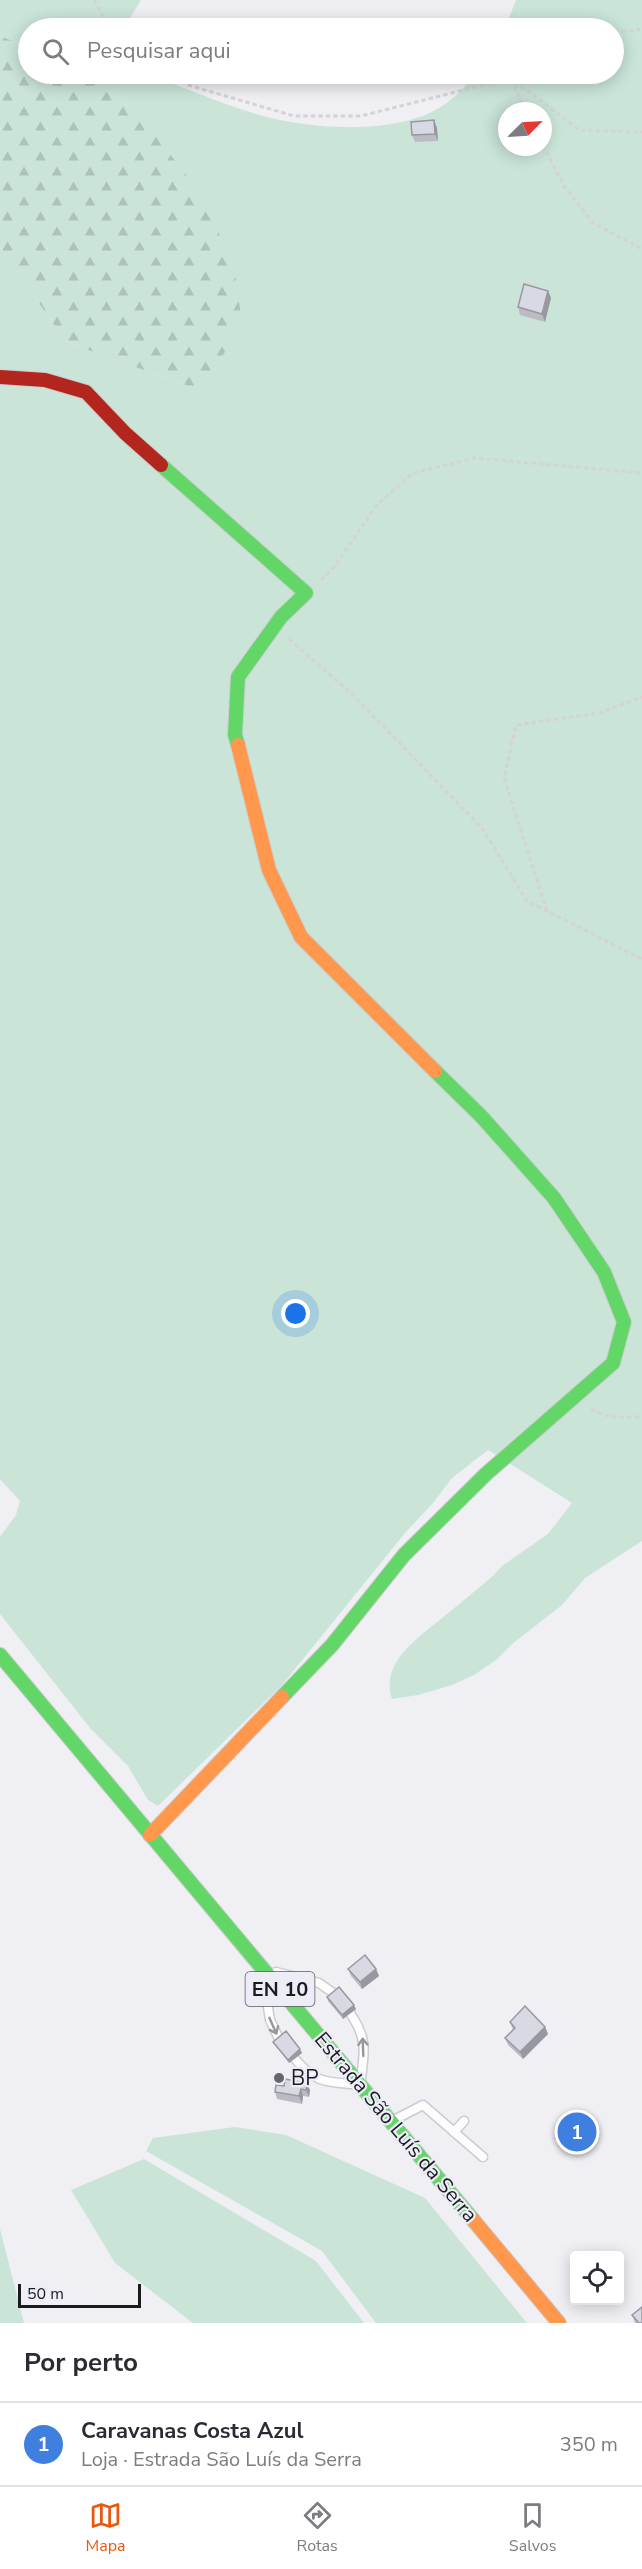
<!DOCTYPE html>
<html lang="pt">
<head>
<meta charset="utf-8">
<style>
  :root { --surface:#fff; --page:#f7f7f7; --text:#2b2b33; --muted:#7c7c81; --line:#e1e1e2; --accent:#ea580c }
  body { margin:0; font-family:"Nunito Sans",sans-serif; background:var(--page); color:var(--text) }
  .controls { position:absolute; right:18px; bottom:18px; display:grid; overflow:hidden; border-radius:6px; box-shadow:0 3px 15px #0003 }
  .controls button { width:54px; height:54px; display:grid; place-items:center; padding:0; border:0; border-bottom:2px solid var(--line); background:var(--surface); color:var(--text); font:30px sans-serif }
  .compass { position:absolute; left:498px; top:102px; width:54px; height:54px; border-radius:50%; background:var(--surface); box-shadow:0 3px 15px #0003; rotate:66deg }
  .scale { position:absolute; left:18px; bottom:15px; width:123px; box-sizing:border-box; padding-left:6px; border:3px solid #1b1b1f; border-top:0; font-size:16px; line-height:21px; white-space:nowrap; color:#1b1b1f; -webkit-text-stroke:4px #ecedf7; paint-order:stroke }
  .you { position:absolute; left:296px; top:1314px; width:21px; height:21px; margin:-15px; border:4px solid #fff; border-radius:50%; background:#1a73e8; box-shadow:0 0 0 9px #1a73e833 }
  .badge { display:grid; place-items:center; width:39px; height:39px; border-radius:50%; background:var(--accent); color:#fff; font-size:20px; font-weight:700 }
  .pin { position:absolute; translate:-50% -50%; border:3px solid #fff; box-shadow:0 2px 6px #0006 }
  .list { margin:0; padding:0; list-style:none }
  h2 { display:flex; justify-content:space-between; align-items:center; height:78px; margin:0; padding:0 24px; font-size:26px }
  h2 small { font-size:20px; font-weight:400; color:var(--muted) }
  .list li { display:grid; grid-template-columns:39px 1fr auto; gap:18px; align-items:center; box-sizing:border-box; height:84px; padding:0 24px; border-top:2px solid var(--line) }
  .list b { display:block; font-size:22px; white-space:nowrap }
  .list p { margin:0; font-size:20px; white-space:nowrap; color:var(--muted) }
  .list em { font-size:20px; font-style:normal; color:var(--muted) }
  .icon { flex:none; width:33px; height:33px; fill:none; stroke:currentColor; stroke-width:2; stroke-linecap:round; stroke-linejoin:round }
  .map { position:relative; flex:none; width:642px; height:2323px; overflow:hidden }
  .search { position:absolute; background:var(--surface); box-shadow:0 3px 15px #0003; left:18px; right:18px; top:18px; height:66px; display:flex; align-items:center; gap:15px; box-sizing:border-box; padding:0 21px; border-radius:33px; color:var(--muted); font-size:22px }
  .sheet { height:162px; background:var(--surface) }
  nav { display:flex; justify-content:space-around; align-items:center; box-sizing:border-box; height:84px; border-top:2px solid var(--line); background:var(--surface); font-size:16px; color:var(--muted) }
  nav a { display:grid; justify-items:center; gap:3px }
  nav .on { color:var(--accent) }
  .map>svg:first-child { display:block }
</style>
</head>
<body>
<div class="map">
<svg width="642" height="2323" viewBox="0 0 642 2323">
  <defs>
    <pattern id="forest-firs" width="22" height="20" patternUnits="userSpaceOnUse" patternTransform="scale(1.5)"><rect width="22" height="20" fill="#cae4d8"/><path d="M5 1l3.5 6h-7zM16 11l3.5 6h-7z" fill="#adc3b9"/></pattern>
  </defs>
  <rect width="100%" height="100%" fill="#efeff4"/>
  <!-- green -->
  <g fill="#cae4d8" fill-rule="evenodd">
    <polygon points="0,0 141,0 124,28 28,28 28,47 0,36"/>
    <path d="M516 0H642V1541L585 1578 562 1605 512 1644 496 1660 474 1675 452 1685 418 1695 392 1699C379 1661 422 1635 447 1614 463 1601 479 1588 494 1575L502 1566 548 1534 572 1503 488 1450 452 1478 433 1503 405 1533 282 1685 158 1806 148 1800 128 1766 90 1728 0 1614V1537L16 1515 20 1501 0 1479V247L66 342 194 388 216 367 142 118 86 74C102 74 131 70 145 74 183 86 218 103 256 114 307 129 392 136 439 108 454 99 465 87 475 74H614V28H505ZM507 111H543V147H507Z"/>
    <polygon points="235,2127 286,2135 425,2198 527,2323 376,2323 322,2251 146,2151 153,2138"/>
    <polygon points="144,2159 316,2261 364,2323 193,2323 115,2263 71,2190"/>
    <polygon points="0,2229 24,2323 0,2323"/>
  </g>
  <!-- forest -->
  <polygon fill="url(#forest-firs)" points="0,36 28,47 28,74 86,74 142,118 203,197 234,268 242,323 216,367 194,388 66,342 0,247"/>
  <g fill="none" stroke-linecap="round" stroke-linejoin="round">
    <!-- lane casing -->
    <g stroke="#ccccd0" stroke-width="11">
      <g id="lane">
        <polyline points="276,1972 319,1983 336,1995"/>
        <polyline points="264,1982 270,2020 280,2041"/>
        <path d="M350 2013C367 2038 365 2049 361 2078"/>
        <path d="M295 2059C314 2081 323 2082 351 2084"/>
        <polyline points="394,2120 423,2105 483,2157"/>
        <polyline points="454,2132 464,2121"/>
      </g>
    </g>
    <!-- fast casing -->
    <g stroke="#ccccd0" stroke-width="16">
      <g id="fast">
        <polyline points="161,465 306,593 281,617 238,677 235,735 238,745"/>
        <polyline points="0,1655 474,2221"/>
        <polyline points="282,1697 332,1645 404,1555 486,1474 613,1363 624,1322 604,1272 554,1198 481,1116 435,1071"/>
      </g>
    </g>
    <!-- slow casing -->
    <g stroke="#ccccd0" stroke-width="16">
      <g id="slow">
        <polyline points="238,745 269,870 301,937 435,1071"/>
        <polyline points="150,1835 282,1697"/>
        <polyline points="474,2221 559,2323"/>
      </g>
    </g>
    <!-- jam casing -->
    <g stroke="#ccccd0" stroke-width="16">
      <polyline id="jam" points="0,377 45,380 86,392 125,433 161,465"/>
    </g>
    <!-- path -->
    <g stroke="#d4d4d5" stroke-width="3" stroke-dasharray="4.5 3" stroke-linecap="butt">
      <polyline points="94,0 110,28"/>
      <polyline points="614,33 642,29"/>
      <polyline points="168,74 188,85 294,116 361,116 511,78 579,130 642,132"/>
      <polyline points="516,74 511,78 525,111"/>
      <polyline points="543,145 564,186 593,223 642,249"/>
      <polyline points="321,580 332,570 377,505 413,473 475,458 642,473"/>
      <polyline points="289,639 352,694 482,828 527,901 642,959"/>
      <polyline points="547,911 504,778 516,725 599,713 642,697"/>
      <path d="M591 1409C605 1418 626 1419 642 1416"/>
    </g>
    <!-- lane -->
    <use href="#lane" stroke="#fdfdfd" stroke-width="8"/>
    <!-- fast -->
    <use href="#fast" stroke="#63d668" stroke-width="14"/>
    <!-- slow -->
    <use href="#slow" stroke="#ff974d" stroke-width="14"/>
    <!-- jam -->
    <use href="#jam" stroke="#b3261e" stroke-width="14"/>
  </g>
  <!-- wall -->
  <g fill="#bbbbc4">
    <polygon points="434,120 437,128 438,141 415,142 412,135"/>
    <polygon points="548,291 551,298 545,322 520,315 518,307"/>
    <polygon points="348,1969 376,1969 379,1976 362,1989 351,1976"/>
    <polygon points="327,1997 356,2009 343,2019 328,2001"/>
    <polygon points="510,2022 545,2027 548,2034 523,2059 508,2045 505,2038 513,2030"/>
    <polygon points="273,2042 302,2053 289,2063 275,2045"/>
    <polygon points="284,2086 310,2090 309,2097 303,2096 302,2104 277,2099 275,2092"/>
    <polygon points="632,2315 642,2323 635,2323"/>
  </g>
  <!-- shaded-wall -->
  <g fill="#9898a0">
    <polygon points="434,120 437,128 438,141 435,134"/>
    <polygon points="548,291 551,298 545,322 542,314"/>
    <polygon points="376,1969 379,1976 362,1989 360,1982"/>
    <polygon points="354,2005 356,2009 343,2019 342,2015"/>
    <polygon points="545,2027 548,2034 523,2059 520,2052"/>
    <polygon points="300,2049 302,2053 289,2063 288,2060"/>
    <polygon points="307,2083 310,2090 309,2097 306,2090"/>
    <polygon points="301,2089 303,2096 302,2104 299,2096"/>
  </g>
  <!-- building -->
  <g fill="#d9d9e4" stroke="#9898a0" stroke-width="1.5">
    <polygon points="434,120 435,134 412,135 411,122"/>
    <polygon points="524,284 548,291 542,314 518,307"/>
    <polygon points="365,1955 376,1969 360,1982 348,1969"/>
    <polygon points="339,1987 354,2005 342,2015 327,1997"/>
    <polygon points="525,2006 545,2027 520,2052 505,2038 515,2028 510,2022"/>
    <polygon points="286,2031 300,2049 288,2060 273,2042"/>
    <polygon points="285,2079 307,2083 306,2090 301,2089 299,2096 275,2092 276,2085 284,2086"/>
    <polygon points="642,2307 642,2323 639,2323 632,2315"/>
  </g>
  <!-- one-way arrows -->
  <defs><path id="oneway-shaft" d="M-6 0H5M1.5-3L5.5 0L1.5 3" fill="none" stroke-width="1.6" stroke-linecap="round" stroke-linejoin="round" transform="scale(1.5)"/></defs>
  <g stroke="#979799">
    <use href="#oneway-shaft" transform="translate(273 2026) rotate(66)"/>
    <use href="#oneway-shaft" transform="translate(363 2047) rotate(-92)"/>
  </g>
  <!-- markers -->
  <circle fill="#65656a" stroke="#ecedf7" stroke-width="2" cx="279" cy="2078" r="6"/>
  <g text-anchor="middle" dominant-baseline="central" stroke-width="4.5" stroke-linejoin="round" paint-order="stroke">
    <!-- shield labels -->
    <rect fill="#ecedf7" stroke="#5a5a60" stroke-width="1.5" x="245.5" y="1972" width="69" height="34" rx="4.5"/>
    <g font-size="20" font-weight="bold" fill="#1b1b1f">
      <text x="280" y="1989">EN 10</text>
    </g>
    <!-- poi labels -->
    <g font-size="21" fill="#1b1b1f" stroke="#ecedf7" text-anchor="start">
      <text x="291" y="2078">BP</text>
    </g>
    <!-- street labels -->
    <g font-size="21" fill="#1b1b1f" stroke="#ecedf7">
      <text transform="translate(396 2127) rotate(50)">Estrada São Luís da Serra</text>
    </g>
  </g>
</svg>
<div class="controls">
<button><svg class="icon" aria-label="locate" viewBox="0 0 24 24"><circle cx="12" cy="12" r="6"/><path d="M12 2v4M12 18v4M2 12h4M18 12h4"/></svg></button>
</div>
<svg class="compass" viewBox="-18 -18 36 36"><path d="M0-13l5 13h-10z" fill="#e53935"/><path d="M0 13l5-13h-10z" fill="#7c7c81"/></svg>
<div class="scale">50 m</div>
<div class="you"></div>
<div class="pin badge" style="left:577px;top:2132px;background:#3f7fe0">1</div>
<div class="search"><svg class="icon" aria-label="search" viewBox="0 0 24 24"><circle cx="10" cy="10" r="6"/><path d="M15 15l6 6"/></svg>Pesquisar aqui</div>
</div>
<section class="sheet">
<h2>Por perto<small></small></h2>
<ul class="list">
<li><span class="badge" style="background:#3f7fe0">1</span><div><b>Caravanas Costa Azul</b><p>Loja · Estrada São Luís da Serra</p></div><em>350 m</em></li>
</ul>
</section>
<nav>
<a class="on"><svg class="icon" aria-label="map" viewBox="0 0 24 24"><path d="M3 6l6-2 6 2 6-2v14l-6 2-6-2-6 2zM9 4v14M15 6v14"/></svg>Mapa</a>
<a><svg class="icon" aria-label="directions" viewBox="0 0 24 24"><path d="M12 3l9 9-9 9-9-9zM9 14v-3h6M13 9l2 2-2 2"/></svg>Rotas</a>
<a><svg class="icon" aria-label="saved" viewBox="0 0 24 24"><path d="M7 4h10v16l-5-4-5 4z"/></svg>Salvos</a>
</nav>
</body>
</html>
